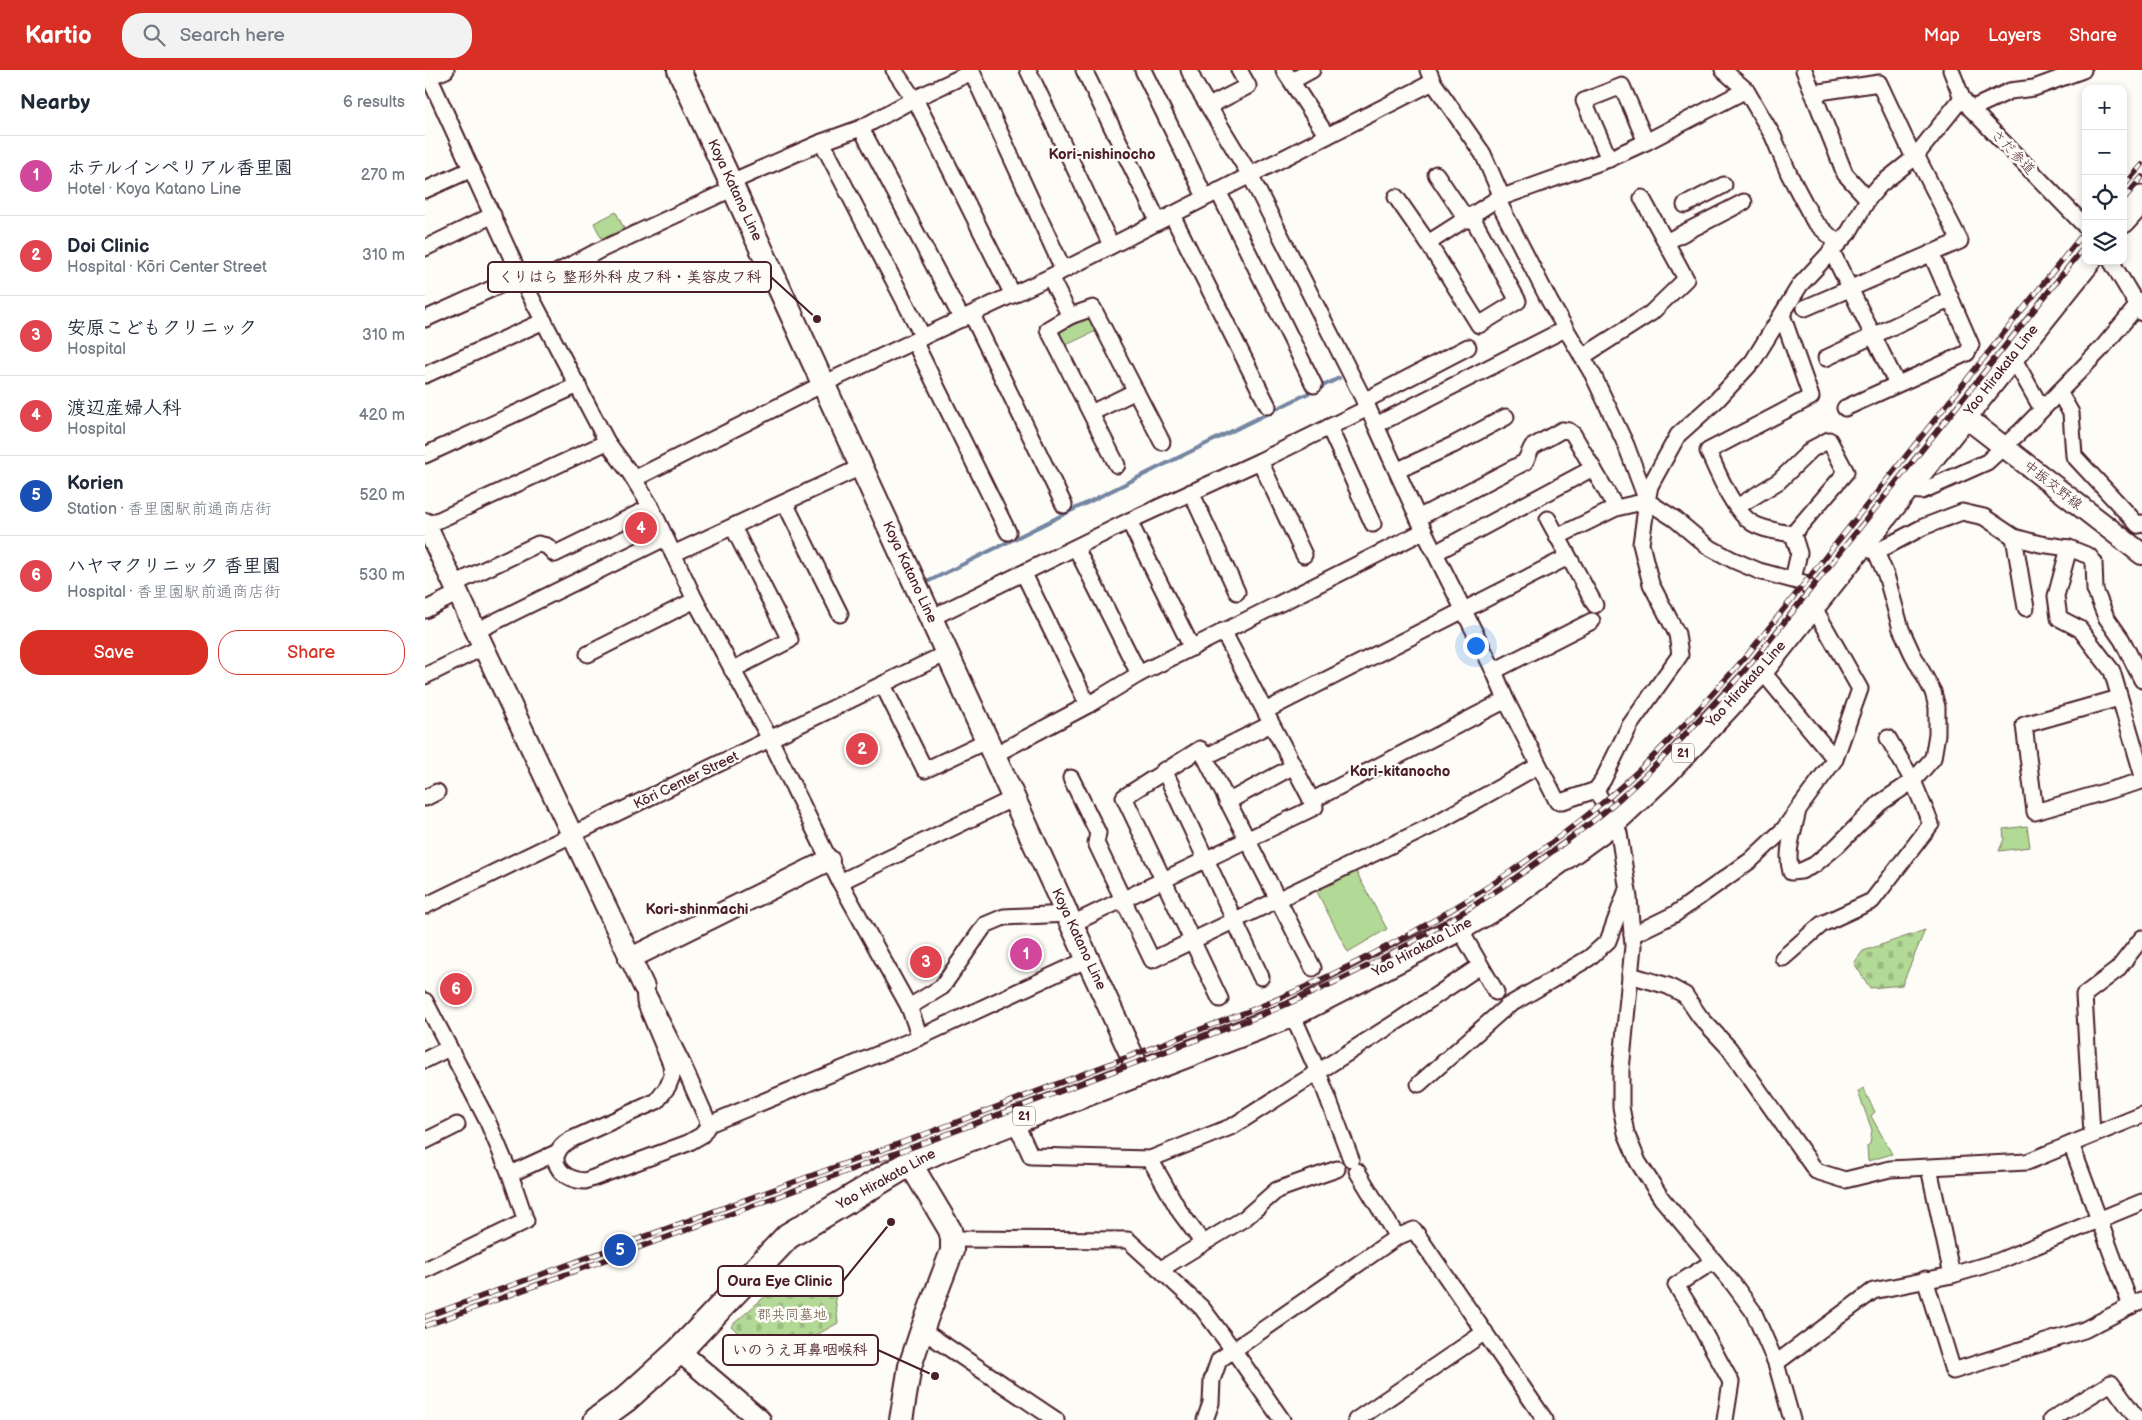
<!DOCTYPE html>
<html lang="en">
<head>
<meta charset="utf-8">
<style>
  :root { --surface:#fff; --page:#f2f2f3; --text:#1f2937; --muted:#747a83; --line:#e0e1e3; --accent:#d93025 }
  body { margin:0; font-family:"Balsamiq Sans","Klee One",sans-serif; background:var(--page); color:var(--text) }
  .controls { position:absolute; right:15px; top:15px; display:grid; overflow:hidden; border-radius:10px; box-shadow:0 2px 8px #0003 }
  .controls button { width:45px; height:45px; display:grid; place-items:center; padding:0; border:0; border-bottom:1px solid var(--line); background:var(--surface); color:var(--text); font:25px sans-serif }
  .you { position:absolute; left:1050px; top:575px; width:18px; height:18px; margin:-12px; border:4px solid #fff; border-radius:50%; background:#1a73e8; box-shadow:0 0 0 8px #1a73e833 }
  .badge { display:grid; place-items:center; width:32px; height:32px; border-radius:50%; background:var(--accent); color:#fff; font-size:16px; font-weight:700 }
  .pin { position:absolute; translate:-50% -50%; border:2px solid #fff; box-shadow:0 1px 5px #0006 }
  .list { margin:0; padding:0; list-style:none }
  h2 { display:flex; justify-content:space-between; align-items:center; height:65px; margin:0; padding:0 20px; font-size:21px }
  h2 small { font-size:16px; font-weight:400; color:var(--muted) }
  .list li { display:grid; grid-template-columns:32px 1fr auto; gap:15px; align-items:center; box-sizing:border-box; height:80px; padding:0 20px; border-top:1px solid var(--line) }
  .list b { display:block; font-size:19px; white-space:nowrap }
  .list p { margin:0; font-size:16px; white-space:nowrap; color:var(--muted) }
  .list em { font-size:16px; font-style:normal; color:var(--muted) }
  .actions { display:flex; gap:10px; padding:15px 20px }
  .actions a { flex:1; padding:11px 0; border:1px solid var(--accent); border-radius:20px; text-align:center; font-size:18px; color:var(--accent) }
  .actions .main { background:var(--accent); color:#fff }
  .icon { flex:none; width:28px; height:28px; fill:none; stroke:currentColor; stroke-width:2; stroke-linecap:round; stroke-linejoin:round }
  .map { position:relative; flex:none; width:1717px; height:1350px; overflow:hidden }
  header { display:flex; align-items:center; gap:30px; box-sizing:border-box; height:70px; padding:0 25px; background:var(--accent); color:#fff }
  header strong { font-size:24px }
  nav { display:flex; gap:28px; margin-inline-start:auto; font-size:18px }
  .search { width:350px; height:45px; background:var(--page); display:flex; align-items:center; gap:12px; box-sizing:border-box; padding:0 18px; border-radius:20px; color:var(--muted); font-size:19px }
  main { display:flex }
  aside { flex:1; background:var(--surface) }
  .map>svg:first-child { display:block }
</style>
</head>
<body>
<header>
<strong>Kartio</strong>
<div class="search"><svg class="icon" aria-label="search" viewBox="0 0 24 24"><circle cx="10" cy="10" r="6"/><path d="M15 15l6 6"/></svg>Search here</div>
<nav><a>Map</a><a>Layers</a><a>Share</a></nav>
</header>
<main>
<aside>
<h2>Nearby<small>6 results</small></h2>
<ul class="list">
<li><span class="badge" style="background:#d1479c">1</span><div><b>ホテルインペリアル香里園</b><p>Hotel · Koya Katano Line</p></div><em>270 m</em></li>
<li><span class="badge" style="background:#e0444e">2</span><div><b>Doi Clinic</b><p>Hospital · Kōri Center Street</p></div><em>310 m</em></li>
<li><span class="badge" style="background:#e0444e">3</span><div><b>安原こどもクリニック</b><p>Hospital</p></div><em>310 m</em></li>
<li><span class="badge" style="background:#e0444e">4</span><div><b>渡辺産婦人科</b><p>Hospital</p></div><em>420 m</em></li>
<li><span class="badge" style="background:#1a4fb4">5</span><div><b>Korien</b><p>Station · 香里園駅前通商店街</p></div><em>520 m</em></li>
<li><span class="badge" style="background:#e0444e">6</span><div><b>ハヤマクリニック 香里園</b><p>Hospital · 香里園駅前通商店街</p></div><em>530 m</em></li>
</ul>
<div class="actions"><a class="main">Save</a><a>Share</a></div>
</aside>
<div class="map">
<svg width="1717" height="1350" viewBox="0 0 1717 1350">
  <defs>
    <pattern id="cemetery-stones" width="16" height="16" patternUnits="userSpaceOnUse" patternTransform="scale(1.25)"><rect width="16" height="16" fill="#b2d995"/><path d="M2 7V4a2 2 0 0 1 4 0v3zM10 15v-3a2 2 0 0 1 4 0v3z" fill="#9bba81"/></pattern>
  </defs>
  <rect width="100%" height="100%" fill="#fdfcf7"/>
  <filter id="ink" filterUnits="userSpaceOnUse"><feTurbulence type="fractalNoise" baseFrequency=".02" numOctaves="2"/><feDisplacementMap in="SourceGraphic" scale="10" xChannelSelector="R" yChannelSelector="G"/><feConvolveMatrix kernelMatrix="1 2 1 2 8 2 1 2 1" color-interpolation-filters="sRGB"/></filter>
  <g filter="url(#ink)">
    <!-- cemetery -->
    <g fill="url(#cemetery-stones)" stroke="#7e7c60">
      <polygon points="1500,860 1477,915 1445,918 1429,893 1438,881"/>
      <polygon points="370,1211 409,1217 413,1253 357,1284 343,1266 328,1278 306,1256 352,1216"/>
    </g>
    <!-- green -->
    <g fill="#b2d995" stroke="#7e7c60">
      <polygon points="191,142 201,163 179,174 169,153"/>
      <polygon points="660,249 668,249 673,260 637,277 633,268 636,261"/>
      <polygon points="1602,756 1605,777 1574,781 1579,769 1578,759"/>
      <polygon points="928,796 962,859 923,882 889,816"/>
      <polygon points="1438,1018 1450,1042 1446,1046 1467,1084 1443,1091 1442,1076 1445,1074 1447,1060 1433,1022"/>
    </g>
    <g fill="none" stroke-linecap="round" stroke-linejoin="round">
      <!-- stream -->
      <polyline stroke="#7586a2" stroke-width="4" points="498,514 914,308"/>
      <!-- minor casing -->
      <g stroke="#4a1f2b" stroke-width="19">
        <g id="minor">
          <polyline points="1,0 95,206 182,372 205,403 226,437 270,530 345,669 415,812 484,937 495,967 663,889"/>
          <polyline points="469,0 493,35 588,225"/>
          <polyline points="546,0 638,199"/>
          <polyline points="603,0 686,175"/>
          <polyline points="659,0 733,151"/>
          <polyline points="718,0 780,127"/>
          <polyline points="764,0 770,14 825,105 943,338 999,461 1069,601 1081,630 1132,731 1138,731 1171,720 1194,763 1204,828 1208,876 1196,1000 1196,1037 1201,1063 1213,1092 1237,1129 1309,1215 1328,1241 1351,1293 1367,1350"/>
          <polyline points="859,0 902,66"/>
          <polyline points="1003,0 1008,12 1058,84 1077,127"/>
          <polyline points="1298,0 1321,20 1348,66 1364,104 1389,151 1412,173"/>
          <polyline points="1379,0 1420,104 1443,129"/>
          <polyline points="1526,0 1537,28 1546,39 1661,157"/>
          <polyline points="0,2 14,3 21,0"/>
          <polyline points="867,11 887,0"/>
          <polyline points="1388,23 1454,13 1489,88"/>
          <polyline points="784,36 823,16 814,0"/>
          <polyline points="1546,39 1585,21 1609,18 1658,0"/>
          <polyline points="436,58 537,249"/>
          <polyline points="397,72 498,267"/>
          <polyline points="1184,89 1159,31 1197,16 1221,72"/>
          <polyline points="1011,104 1042,150"/>
          <polyline points="306,112 397,72 436,58 489,29 547,2"/>
          <polyline points="0,120 47,99"/>
          <polyline points="793,121 889,315"/>
          <polyline points="971,127 1003,173 1054,255 1093,231 1046,145"/>
          <polyline points="1072,129 1125,232 1168,305 1201,375 1222,431 1216,474 1226,514 1252,564 1255,585 1205,655 1178,710 1171,720"/>
          <polyline points="1260,135 1299,115"/>
          <polyline points="747,145 843,336"/>
          <polyline points="1241,172 1319,132"/>
          <polyline points="1003,173 1072,129 1184,89 1221,72 1321,20"/>
          <polyline points="0,178 68,145"/>
          <polyline points="1406,180 1472,314"/>
          <polyline points="1686,191 1717,243"/>
          <polyline points="625,207 645,246"/>
          <polyline points="102,218 173,181 309,118"/>
          <polyline points="1380,238 1535,171 1491,85"/>
          <polyline points="547,245 639,435"/>
          <path d="M1357 245 1386 327 1283 381C1292 401 1308 441 1327 453 1339 460 1355 462 1368 464"/>
          <polyline points="0,249 95,206"/>
          <polyline points="489,271 583,462"/>
          <polyline points="1587,286 1617,339"/>
          <polyline points="1157,287 1226,243 1261,209 1217,128"/>
          <polyline points="1401,288 1526,229"/>
          <polyline points="0,305 119,251"/>
          <polyline points="1634,322 1646,343 1649,386 1713,455 1717,453"/>
          <polyline points="939,331 1043,277"/>
          <polyline points="1420,338 1542,283 1546,275 1506,183"/>
          <polyline points="666,343 711,321"/>
          <polyline points="951,355 1140,259"/>
          <polyline points="904,357 948,454"/>
          <polyline points="0,385 153,315"/>
          <polyline points="835,391 879,485"/>
          <polyline points="692,395 623,259 645,246 668,238 737,372"/>
          <polyline points="973,400 1028,375 1081,347"/>
          <polyline points="209,409 398,314 625,207 1008,12"/>
          <polyline points="1481,420 1497,421 1562,392 1597,360 1677,278 1717,230"/>
          <polyline points="766,422 812,522"/>
          <polyline points="1222,431 1225,416 1253,365 1292,330 1328,291 1375,215 1424,162 1443,129 1455,115 1489,88 1537,28"/>
          <polyline points="360,433 415,544"/>
          <polyline points="1312,437 1354,411 1387,379 1404,370 1421,402 1368,464 1374,483 1368,509"/>
          <polyline points="993,448 1100,392 1107,377 1137,360 1144,361 1148,364 1191,438"/>
          <polyline points="1123,449 1170,535"/>
          <polyline points="704,451 767,578"/>
          <polyline points="1,456 182,372"/>
          <polyline points="1132,467 1191,438 1222,431 1250,449 1282,476 1308,490 1334,501 1379,513 1395,527"/>
          <polyline points="1589,467 1601,538"/>
          <polyline points="651,478 714,604"/>
          <polyline points="1644,478 1631,526 1634,548 1655,559 1687,601 1717,703"/>
          <polyline points="1451,482 1498,457 1537,442 1559,447 1589,467 1615,474 1644,478 1664,486 1669,492 1670,520 1681,547 1697,570 1717,610"/>
          <polyline points="1010,483 1168,398"/>
          <polyline points="248,484 436,397"/>
          <polyline points="599,504 663,635"/>
          <polyline points="29,514 113,474 122,476 130,484 226,437"/>
          <polyline points="0,540 33,523"/>
          <polyline points="506,548 704,451 835,391 943,338"/>
          <polyline points="51,561 240,468"/>
          <polyline points="163,584 270,530"/>
          <polyline points="307,600 365,570 308,457"/>
          <polyline points="1336,600 1410,689"/>
          <polyline points="1069,601 1167,551"/>
          <polyline points="0,606 59,577"/>
          <polyline points="458,615 500,700 563,670"/>
          <polyline points="1694,628 1599,655 1610,742 1717,711"/>
          <polyline points="840,641 1143,487"/>
          <polyline points="569,685 663,635 714,604 999,461"/>
          <polyline points="780,687 888,898"/>
          <polyline points="739,700 836,907"/>
          <polyline points="646,708 673,763 671,773 727,890 1004,757 1113,696"/>
          <polyline points="0,728 12,722"/>
          <polyline points="886,731 1081,630"/>
          <polyline points="802,732 869,696"/>
          <path d="M1373 740C1369 760 1360 782 1366 802L1376 801 1389 795 1412 776 1455 733 1488 711 1508 688 1512 664V637L1508 622 1487 583 1476 559 1461 505 1451 482 1437 477"/>
          <polyline points="415,812 589,728"/>
          <polyline points="0,836 522,583"/>
          <polyline points="647,854 890,737 798,561"/>
          <polyline points="1034,858 1071,922"/>
          <polyline points="1207,865 1250,844 1326,790 1359,759 1410,689 1435,619 1388,536"/>
          <polyline points="1358,888 1397,854 1447,831 1506,754 1488,711 1463,668"/>
          <polyline points="1205,905 1243,916 1260,925 1275,947 1304,978 1391,1101 1420,1110 1465,1099 1602,1092 1717,1045"/>
          <path d="M219 917 258 995 284 1054 277 1065 263 1073 160 1111C134 1110 118 1086 145 1070L232 1031 243 1016 247 1006 246 994 220 932Z"/>
          <polyline points="795,929 699,727 775,679 780,687 846,654"/>
          <polyline points="0,931 62,1050 85,1104 101,1151 0,1200"/>
          <polyline points="484,937 517,917 560,855 579,847 643,844"/>
          <polyline points="867,944 893,1002 926,1089"/>
          <polyline points="0,990 24,978"/>
          <polyline points="994,1014 1081,937 1164,888 1183,871 1201,822"/>
          <polyline points="589,1050 606,1086 725,1089 808,1056 976,949 1055,896"/>
          <polyline points="284,1054 495,967"/>
          <polyline points="1667,1064 1659,925 1692,900 1717,868"/>
          <polyline points="0,1071 32,1055"/>
          <polyline points="1646,1074 1706,1236"/>
          <polyline points="725,1089 755,1142 778,1173"/>
          <polyline points="1504,1098 1527,1205"/>
          <polyline points="932,1101 972,1167"/>
          <polyline points="85,1104 133,1082"/>
          <polyline points="527,1169 703,1170 777,1238 809,1281 857,1350"/>
          <polyline points="1289,1191 1251,1215 1266,1239 1306,1312 1300,1350"/>
          <polyline points="736,1199 820,1148 852,1120 912,1099"/>
          <polyline points="1500,1209 1528,1301 1659,1260 1717,1230"/>
          <polyline points="497,1260 631,1350"/>
          <polyline points="1351,1293 1448,1221 1527,1205 1574,1191 1717,1132"/>
          <polyline points="780,1350 786,1333 787,1310 794,1290 972,1167 989,1160 1120,1350"/>
          <polyline points="931,1350 1060,1262"/>
          <polyline points="1626,1350 1686,1313 1713,1350"/>
        </g>
      </g>
      <!-- tertiary casing -->
      <g stroke="#4a1f2b" stroke-width="24">
        <g id="tertiary">
          <polyline points="1539,346 1717,484"/>
          <polyline points="0,453 219,917"/>
          <polyline points="204,889 404,790"/>
          <polyline points="254,1281 335,1350"/>
        </g>
      </g>
      <!-- secondary casing -->
      <g stroke="#4a1f2b" stroke-width="26">
        <g id="secondary">
          <polyline points="254,0 715,1003"/>
          <polyline points="476,1350 485,1296 497,1260 527,1181 527,1169 525,1160 485,1093"/>
        </g>
      </g>
      <!-- primary casing -->
      <g stroke="#4a1f2b" stroke-width="29">
        <g id="primary">
          <polyline points="1698,150 1717,129"/>
          <polyline points="172,1350 201,1329 254,1281 363,1166 485,1093 514,1080 867,944 1034,858 1073,835 1189,751 1239,704 1336,600 1663,191"/>
        </g>
      </g>
      <!-- minor -->
      <use href="#minor" stroke="#fdfcf7" stroke-width="15"/>
      <!-- tertiary -->
      <use href="#tertiary" stroke="#fdfcf7" stroke-width="20"/>
      <!-- secondary -->
      <use href="#secondary" stroke="#fdfcf7" stroke-width="22"/>
      <!-- primary -->
      <use href="#primary" stroke="#fdfcf7" stroke-width="25"/>
      <!-- rail casing -->
      <g stroke="#4a1f2b" stroke-width="5.5">
        <g id="rail">
          <polyline points="1698,117 1717,95"/>
          <polyline points="1698,130 1717,107"/>
          <path d="M0 1247 503 1063 829 939C953 888 1073 819 1177 733 1230 689 1277 636 1323 584L1661 160"/>
          <path d="M0 1256 512 1068 832 947C938 903 1040 847 1132 778 1149 765 1167 753 1183 739 1236 693 1283 642 1329 590L1661 175"/>
        </g>
      </g>
      <!-- rail -->
      <use href="#rail" stroke="#fdfcf7" stroke-width="4" stroke-dasharray="11" stroke-linecap="butt"/>
    </g>
  </g>
  <g text-anchor="middle" dominant-baseline="central" stroke-width="5" stroke-linejoin="round" paint-order="stroke">
    <!-- shield labels -->
    <g fill="#fdfcf7" stroke="#806168" stroke-width="1">
      <rect x="1247" y="673.5" width="22" height="19" rx="4"/>
      <rect x="588" y="1036.5" width="22" height="19" rx="4"/>
    </g>
    <g font-size="12" font-weight="bold" fill="#4a1f2b">
      <text x="1258" y="683">21</text>
      <text x="599" y="1046">21</text>
    </g>
    <!-- street labels -->
    <g font-size="14" fill="#4a1f2b" stroke="#fdfcf7">
      <text transform="translate(1588 82) rotate(46)">さだ参道</text>
      <text transform="translate(310 120) rotate(65)">Koya Katano Line</text>
      <text transform="translate(1576 300) rotate(-52)">Yao Hirakata Line</text>
      <text transform="translate(1628 415) rotate(38)">中振交野線</text>
      <text transform="translate(485 502) rotate(65)">Koya Katano Line</text>
      <text transform="translate(1321 614) rotate(-48)">Yao Hirakata Line</text>
      <text transform="translate(261 710) rotate(-26)">Kōri Center Street</text>
      <text transform="translate(654 869) rotate(65)">Koya Katano Line</text>
      <text transform="translate(997 877) rotate(-28)">Yao Hirakata Line</text>
      <text transform="translate(461 1109) rotate(-29)">Yao Hirakata Line</text>
    </g>
    <!-- park labels -->
    <g font-size="14" fill="#69574b" stroke="#fdfcf7">
      <text x="367" y="1244">郡共同墓地</text>
    </g>
    <!-- neighbourhood labels -->
    <g font-size="15" font-weight="bold" fill="#4a1f2b" stroke="#fdfcf7">
      <text x="677" y="84">Kori-nishinocho</text>
      <text x="975" y="701">Kori-kitanocho</text>
      <text x="272" y="839">Kori-shinmachi</text>
    </g>
  </g>
  <!-- callouts -->
  <path fill="none" stroke="#4a1f2b" stroke-width="2" d="M392 249L346 207M466 1152L418 1211M510 1306L453 1280"/>
  <g fill="#4a1f2b" stroke="#fdfcf7" stroke-width="2">
    <circle cx="392" cy="249" r="5"/>
    <circle cx="466" cy="1152" r="5"/>
    <circle cx="510" cy="1306" r="5"/>
  </g>
  <g fill="#fdfcf7" stroke="#4a1f2b" stroke-width="2">
    <rect x="63" y="192" width="283" height="30" rx="5"/>
    <rect x="293" y="1196" width="125" height="30" rx="5"/>
    <rect x="298" y="1265" width="155" height="30" rx="5"/>
  </g>
  <g font-size="15" text-anchor="middle" font-weight="bold" fill="#4a1f2b">
    <text x="205" y="212">くりはら 整形外科 皮フ科・美容皮フ科</text>
    <text x="355" y="1216">Oura Eye Clinic</text>
    <text x="375" y="1285">いのうえ耳鼻咽喉科</text>
  </g>
</svg>
<div class="controls">
<button>+</button>
<button>−</button>
<button><svg class="icon" aria-label="locate" viewBox="0 0 24 24"><circle cx="12" cy="12" r="6"/><path d="M12 2v4M12 18v4M2 12h4M18 12h4"/></svg></button>
<button><svg class="icon" aria-label="layers" viewBox="0 0 24 24"><path d="M12 4l9 5-9 5-9-5zM3 14l9 5 9-5"/></svg></button>
</div>
<div class="you"></div>
<div class="pin badge" style="left:601px;top:884px;background:#d1479c">1</div>
<div class="pin badge" style="left:437px;top:679px;background:#e0444e">2</div>
<div class="pin badge" style="left:501px;top:892px;background:#e0444e">3</div>
<div class="pin badge" style="left:216px;top:458px;background:#e0444e">4</div>
<div class="pin badge" style="left:195px;top:1180px;background:#1a4fb4">5</div>
<div class="pin badge" style="left:31px;top:919px;background:#e0444e">6</div>
</div>
</main>
</body>
</html>
